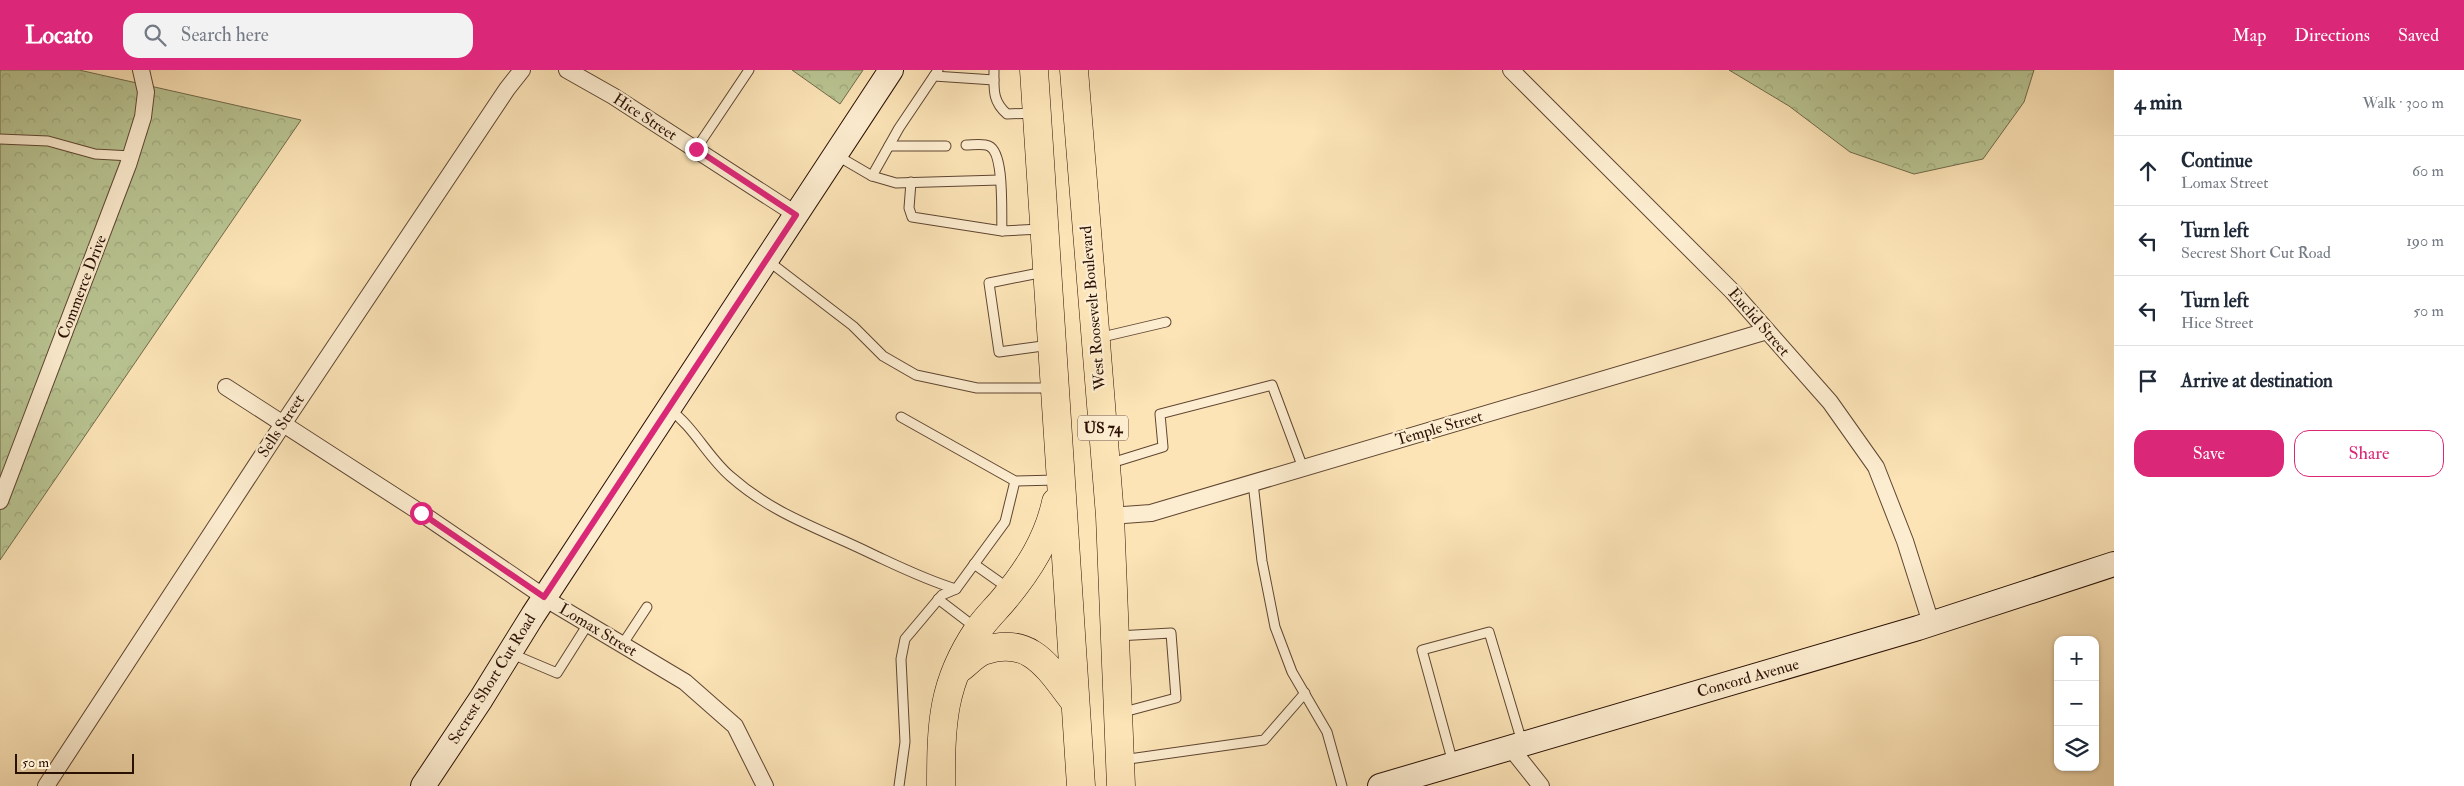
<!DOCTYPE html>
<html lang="en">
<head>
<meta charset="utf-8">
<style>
  :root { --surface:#fff; --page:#f2f2f3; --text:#1f2937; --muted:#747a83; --line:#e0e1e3; --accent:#db2777 }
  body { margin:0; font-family:"IM FELL Double Pica",serif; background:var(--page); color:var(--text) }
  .controls { position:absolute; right:15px; bottom:15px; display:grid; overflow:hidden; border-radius:10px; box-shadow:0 1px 4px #0004 }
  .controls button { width:45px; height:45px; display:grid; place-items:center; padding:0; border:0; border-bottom:1px solid var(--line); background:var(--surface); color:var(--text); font:25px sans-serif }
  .scale { position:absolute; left:15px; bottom:12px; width:119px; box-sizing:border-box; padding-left:5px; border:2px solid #2b1004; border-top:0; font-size:14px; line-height:18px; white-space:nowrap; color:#2b1004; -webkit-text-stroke:4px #fdedd0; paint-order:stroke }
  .stop { position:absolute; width:15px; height:15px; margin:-11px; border:4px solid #db2777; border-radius:50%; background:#fff }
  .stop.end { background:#db2777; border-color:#fff; box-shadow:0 1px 5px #0008 }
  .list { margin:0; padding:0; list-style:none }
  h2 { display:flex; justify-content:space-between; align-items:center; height:65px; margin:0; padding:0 20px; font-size:21px }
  h2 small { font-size:16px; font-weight:400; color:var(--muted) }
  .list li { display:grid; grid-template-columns:32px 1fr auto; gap:15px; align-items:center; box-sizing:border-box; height:70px; padding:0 20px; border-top:1px solid var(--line) }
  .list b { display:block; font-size:19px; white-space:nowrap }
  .list p { margin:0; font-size:16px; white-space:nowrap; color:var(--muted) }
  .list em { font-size:16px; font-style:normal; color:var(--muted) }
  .actions { display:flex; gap:10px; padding:15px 20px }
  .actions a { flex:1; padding:11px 0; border:1px solid var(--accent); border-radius:15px; text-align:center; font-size:18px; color:var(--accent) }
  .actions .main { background:var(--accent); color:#fff }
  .icon { flex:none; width:28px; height:28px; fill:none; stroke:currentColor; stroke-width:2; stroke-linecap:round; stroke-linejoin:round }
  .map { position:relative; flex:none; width:2114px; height:716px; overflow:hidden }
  header { display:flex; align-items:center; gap:30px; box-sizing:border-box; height:70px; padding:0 25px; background:var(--accent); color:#fff }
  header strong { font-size:24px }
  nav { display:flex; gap:28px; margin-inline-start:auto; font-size:18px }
  .search { width:350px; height:45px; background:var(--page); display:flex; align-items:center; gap:12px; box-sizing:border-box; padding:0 18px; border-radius:15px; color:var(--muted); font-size:19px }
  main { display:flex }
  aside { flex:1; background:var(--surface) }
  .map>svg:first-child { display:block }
</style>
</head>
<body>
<header>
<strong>Locato</strong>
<div class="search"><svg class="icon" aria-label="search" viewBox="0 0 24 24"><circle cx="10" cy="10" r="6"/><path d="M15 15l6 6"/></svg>Search here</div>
<nav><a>Map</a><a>Directions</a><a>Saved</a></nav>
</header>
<main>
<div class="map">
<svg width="2114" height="716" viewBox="0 0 2114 716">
  <defs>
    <pattern id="forest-crowns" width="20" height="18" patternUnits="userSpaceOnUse" patternTransform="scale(1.25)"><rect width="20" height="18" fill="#b9c593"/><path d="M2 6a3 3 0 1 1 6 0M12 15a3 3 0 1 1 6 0" fill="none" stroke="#9fa87d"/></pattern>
  </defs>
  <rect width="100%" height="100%" fill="#fce4b7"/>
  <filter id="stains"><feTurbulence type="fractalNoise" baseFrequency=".004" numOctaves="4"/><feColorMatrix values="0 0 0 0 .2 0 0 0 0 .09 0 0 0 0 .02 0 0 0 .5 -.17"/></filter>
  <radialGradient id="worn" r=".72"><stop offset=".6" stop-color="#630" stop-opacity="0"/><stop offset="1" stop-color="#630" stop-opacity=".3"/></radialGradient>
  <!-- forest -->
  <g fill="url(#forest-crowns)" stroke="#726a4c">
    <polygon points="0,0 79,0 301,50 0,490"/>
    <polygon points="792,0 863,0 840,34"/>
    <polygon points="1729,0 2034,0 2024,32 1983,89 1914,104 1850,82 1789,36"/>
  </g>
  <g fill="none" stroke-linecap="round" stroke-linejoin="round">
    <!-- lane casing -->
    <g stroke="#5f4531" stroke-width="11">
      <g id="lane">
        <polyline points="938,0 899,58 872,106 896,113 1000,110"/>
        <path d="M994 0C994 19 992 31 1007 44L1035 43"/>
        <polyline points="934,6 994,10"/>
        <polyline points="0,69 48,71 95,84 131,86"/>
        <path d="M966 75C972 75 983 73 989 76 1005 83 1001 144 1002 161L1041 159"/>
        <polyline points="889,76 946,76"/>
        <polyline points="696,79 749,0"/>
        <polyline points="836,85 872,106"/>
        <polyline points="911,112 909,138 912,147 1002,161"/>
        <polyline points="767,190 853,256 883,286 916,305 977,318 1053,318"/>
        <polyline points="1044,202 989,213 999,282 1050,275"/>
        <polyline points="1098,268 1166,252"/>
        <path d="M669 339C694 357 707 386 730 406 774 445 821 459 872 484 900 497 926 510 956 519"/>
        <polyline points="901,347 1015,411 1057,410"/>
        <polyline points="1108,394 1163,377 1160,344 1272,315 1303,398"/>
        <polyline points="1253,413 1262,491 1275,557 1292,602 1327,662 1342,716"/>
        <polyline points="974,494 1008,518"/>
        <polyline points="938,529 976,558"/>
        <polyline points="1117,566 1171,563 1176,628 1120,643"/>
        <polyline points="622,575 647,537"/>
        <polyline points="512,584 557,603 588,554"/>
        <polyline points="1122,690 1264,670 1305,623"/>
        <polyline points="1453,693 1422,580 1489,562 1522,672"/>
        <polyline points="899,716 905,672 901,589 905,569 942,525 956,519 1005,452 1015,411"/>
      </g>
    </g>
    <!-- street casing -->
    <g stroke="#5f4531" stroke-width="18">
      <g id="street">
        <polyline points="567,0 613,26 797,145"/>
        <polyline points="1511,0 1733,222 1830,332 1876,397 1905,471 1931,553"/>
        <polyline points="226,317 421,443 556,535 685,612 735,656 765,716"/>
        <polyline points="0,431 128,95 143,47 146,22 141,0"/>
        <polyline points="1110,446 1151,443 1767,261"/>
        <polyline points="1510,677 1541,716"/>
        <polyline points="46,716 283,354 507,19 522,0"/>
      </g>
    </g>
    <!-- secondary casing -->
    <g stroke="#2b1004" stroke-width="26">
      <g id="secondary">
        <polyline points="423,716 481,629 533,545 891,0"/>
        <polyline points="1380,716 1918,558 2114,494"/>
      </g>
    </g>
    <!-- highway casing -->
    <g stroke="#2b1004" stroke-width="29">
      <g id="highway">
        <polyline points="1034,0 1081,716"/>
        <polyline points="1074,0 1110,446 1121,716"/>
        <path d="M959 599C966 594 975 584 983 581 1031 564 1049 599 1075 632"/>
        <path d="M941 716C941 654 942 613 978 560 985 549 996 539 1005 528 1029 499 1048 469 1056 432"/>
      </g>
    </g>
    <!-- lane -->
    <use href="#lane" stroke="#fdedd0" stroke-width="9"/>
    <!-- street -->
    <use href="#street" stroke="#fdedd0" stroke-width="16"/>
    <!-- secondary -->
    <use href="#secondary" stroke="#fdedd0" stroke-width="24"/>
    <!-- highway -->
    <use href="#highway" stroke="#fce4b7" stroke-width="28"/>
  </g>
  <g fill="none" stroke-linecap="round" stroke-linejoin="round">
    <!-- route -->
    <polyline stroke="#db2777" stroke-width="6" points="421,443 544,527 796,145 696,79"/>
  </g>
  <g text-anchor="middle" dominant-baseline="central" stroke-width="4.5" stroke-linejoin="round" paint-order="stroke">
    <!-- shield labels -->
    <rect fill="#fdedd0" stroke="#6a5241" stroke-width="1" x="1078" y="345.5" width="50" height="25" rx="4"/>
    <g font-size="15" font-weight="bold" fill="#2b1004">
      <text x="1103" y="358">US 74</text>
    </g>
    <!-- street labels -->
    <g font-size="16" fill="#2b1004" stroke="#fdedd0">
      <text transform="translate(645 47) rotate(33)">Hice Street</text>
      <text transform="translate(82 217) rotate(-69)">Commerce Drive</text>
      <text transform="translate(1093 238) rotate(-95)">West Roosevelt Boulevard</text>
      <text transform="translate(1759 252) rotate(49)">Euclid Street</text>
      <text transform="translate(281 356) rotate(-57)">Sells Street</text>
      <text transform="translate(1439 358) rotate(-16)">Temple Street</text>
      <text transform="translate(598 560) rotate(31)">Lomax Street</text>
      <text transform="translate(1748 608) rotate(-16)">Concord Avenue</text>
      <text transform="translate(492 609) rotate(-58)">Secrest Short Cut Road</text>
    </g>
  </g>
  <rect width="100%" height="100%" filter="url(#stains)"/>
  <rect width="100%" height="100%" fill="url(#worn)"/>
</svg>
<div class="controls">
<button>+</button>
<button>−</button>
<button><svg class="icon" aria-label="layers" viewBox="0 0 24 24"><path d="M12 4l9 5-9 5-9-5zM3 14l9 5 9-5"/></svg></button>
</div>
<div class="scale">50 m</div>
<div class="stop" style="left:421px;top:443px"></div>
<div class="stop end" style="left:696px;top:79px"></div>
</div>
<aside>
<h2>4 min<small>Walk · 300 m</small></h2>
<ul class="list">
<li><svg class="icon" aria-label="ahead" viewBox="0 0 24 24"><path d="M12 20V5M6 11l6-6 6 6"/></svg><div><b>Continue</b><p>Lomax Street</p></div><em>60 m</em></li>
<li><svg class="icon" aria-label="left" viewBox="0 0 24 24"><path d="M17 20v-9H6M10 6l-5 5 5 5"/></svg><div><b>Turn left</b><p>Secrest Short Cut Road</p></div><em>190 m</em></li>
<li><svg class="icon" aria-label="left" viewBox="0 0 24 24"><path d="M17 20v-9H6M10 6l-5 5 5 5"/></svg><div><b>Turn left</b><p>Hice Street</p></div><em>50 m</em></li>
<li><svg class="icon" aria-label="arrive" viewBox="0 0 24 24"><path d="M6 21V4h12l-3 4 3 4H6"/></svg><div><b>Arrive at destination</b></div></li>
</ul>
<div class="actions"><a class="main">Save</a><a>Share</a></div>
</aside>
</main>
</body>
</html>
